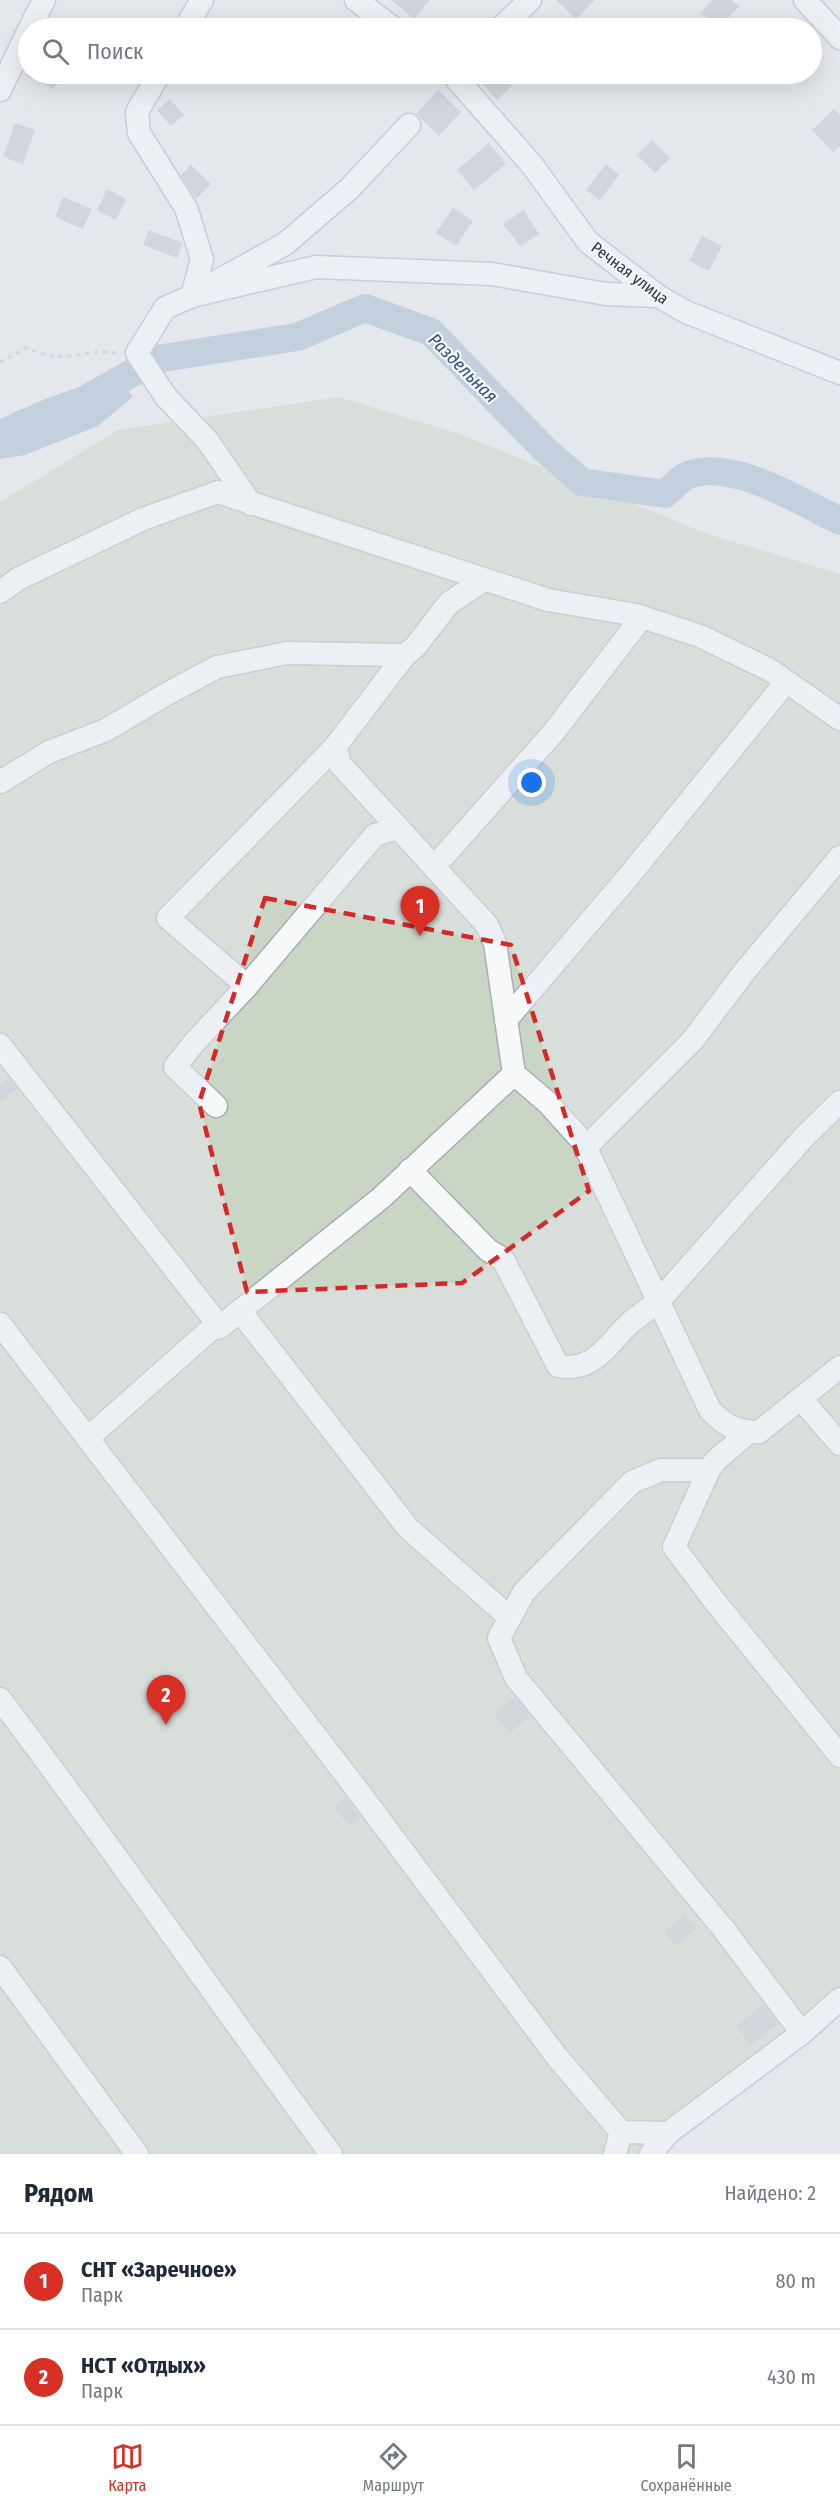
<!DOCTYPE html>
<html lang="ru">
<head>
<meta charset="utf-8">
<style>
  :root { --surface:#fff; --page:#f6f6f7; --text:#1f2937; --muted:#747a83; --line:#e0e1e3; --accent:#d93025 }
  body { margin:0; font-family:"Fira Sans Condensed",sans-serif; background:var(--page); color:var(--text) }
  .you { position:absolute; left:532px; top:783px; width:21px; height:21px; margin:-15px; border:4px solid #fff; border-radius:50%; background:#1a73e8; box-shadow:0 0 0 9px #1a73e833 }
  .badge { display:grid; place-items:center; width:39px; height:39px; border-radius:50%; background:var(--accent); color:#fff; font-size:20px; font-weight:700 }
  .pin { position:absolute; translate:-50% -50px; filter:drop-shadow(0 2px 3px #0008) }
  .pin::after { content:''; position:absolute; top:32px; width:21px; height:18px; background:inherit; clip-path:polygon(0 0,100% 0,50% 100%) }
  .list { margin:0; padding:0; list-style:none }
  h2 { display:flex; justify-content:space-between; align-items:center; height:78px; margin:0; padding:0 24px; font-size:26px }
  h2 small { font-size:20px; font-weight:400; color:var(--muted) }
  .list li { display:grid; grid-template-columns:39px 1fr auto; gap:18px; align-items:center; box-sizing:border-box; height:96px; padding:0 24px; border-top:2px solid var(--line) }
  .list b { display:block; font-size:22px; white-space:nowrap }
  .list p { margin:0; font-size:20px; white-space:nowrap; color:var(--muted) }
  .list em { font-size:20px; font-style:normal; color:var(--muted) }
  .icon { flex:none; width:33px; height:33px; fill:none; stroke:currentColor; stroke-width:2; stroke-linecap:round; stroke-linejoin:round }
  .map { position:relative; flex:none; width:840px; height:2154px; overflow:hidden }
  .search { position:absolute; background:var(--surface); box-shadow:0 6px 24px #0002; left:18px; right:18px; top:18px; height:66px; display:flex; align-items:center; gap:15px; box-sizing:border-box; padding:0 21px; border-radius:33px; color:var(--muted); font-size:22px }
  .sheet { height:270px; background:var(--surface) }
  nav { display:flex; justify-content:space-around; align-items:center; box-sizing:border-box; height:84px; border-top:2px solid var(--line); background:var(--surface); font-size:16px; color:var(--muted) }
  nav a { display:grid; justify-items:center; gap:3px }
  nav .on { color:var(--accent) }
  .map>svg:first-child { display:block }
</style>
</head>
<body>
<div class="map">
<svg width="840" height="2154" viewBox="0 0 840 2154">
  <rect width="100%" height="100%" fill="#e4e7ec"/>
  <!-- green -->
  <polygon fill="#c9d6c5" points="339,397 457,433 708,534 840,574 840,1999 662,2154 0,2154 0,502 118,430"/>
  <!-- water -->
  <path fill="#9fb4cc" d="M120 380 133 397 98 426 25 455 0 459V419C39 401 77 384 120 380Z"/>
  <g fill="none" stroke-linecap="round" stroke-linejoin="round">
    <!-- river -->
    <path stroke="#9fb4cc" stroke-width="28" d="M86 399 157 359 297 337 365 308 431 332 544 449 582 482 665 494C672 488 682 476 691 474 735 460 801 502 840 521"/>
  </g>
  <!-- building -->
  <g fill="#bbc0ca">
    <polygon points="391,0 430,0 414,19"/>
    <polygon points="556,0 595,0 576,19"/>
    <polygon points="712,0 732,0 739,6 719,28 701,13"/>
    <polygon points="23,74 61,74 54,89"/>
    <polygon points="488,74 500,74 512,86 497,100 480,81"/>
    <polygon points="438,90 461,112 439,136 416,114"/>
    <polygon points="170,99 184,115 171,126 157,110"/>
    <polygon points="834,109 840,115 840,146 833,152 812,130"/>
    <polygon points="15,123 35,130 23,164 3,157"/>
    <polygon points="652,140 670,158 655,173 637,155"/>
    <polygon points="489,143 506,164 474,190 457,170"/>
    <polygon points="606,164 619,175 600,200 586,190"/>
    <polygon points="191,165 211,184 196,199 181,175"/>
    <polygon points="107,189 126,199 116,220 97,210"/>
    <polygon points="63,197 92,209 83,229 55,217"/>
    <polygon points="453,208 473,221 456,246 436,233"/>
    <polygon points="524,210 539,234 520,246 503,224"/>
    <polygon points="149,230 183,243 177,258 143,245"/>
    <polygon points="702,236 722,246 709,271 689,261"/>
    <polygon points="9,1078 17,1089 0,1102 0,1085"/>
    <polygon points="514,1697 530,1716 510,1733 494,1714"/>
    <polygon points="345,1797 360,1817 350,1826 333,1808"/>
    <polygon points="684,1915 696,1928 676,1946 664,1932"/>
    <polygon points="763,2004 778,2024 751,2045 736,2026"/>
  </g>
  <g fill="none" stroke-linecap="round" stroke-linejoin="round">
    <!-- minor casing -->
    <g stroke="#a9aeb7" stroke-width="25">
      <g id="minor">
        <polyline points="356,0 393,28"/>
        <polyline points="805,0 840,38"/>
        <polyline points="30,28 44,0"/>
        <polyline points="185,28 202,0"/>
        <polyline points="501,28 530,0"/>
        <polyline points="159,74 137,112 139,133 186,208 202,259 192,296 165,308 137,353 166,397 207,440 251,504"/>
        <polyline points="454,74 453,75 532,165 588,242 658,296 686,312 840,373"/>
        <polyline points="0,90 28,32"/>
        <polyline points="216,282 285,244 349,189 409,125"/>
        <polyline points="192,296 316,267 492,274 606,294 658,296"/>
        <polyline points="0,592 18,579 143,519 218,492 548,600 636,615 700,636 770,670 840,719"/>
        <polyline points="405,655 415,647 449,603 484,580"/>
        <path d="M335 747 340 764 487 925 495 943 514 1074 547 1102 583 1142 710 1410C725 1426 738 1432 759 1432L840 1367"/>
        <polyline points="0,782 49,752 106,730 163,696 217,667 287,653 405,655 335,747 168,918 247,986 375,835 398,828"/>
        <polyline points="434,867 553,733 642,617"/>
        <polyline points="506,1020 633,871 786,682"/>
        <polyline points="0,1045 220,1327"/>
        <polyline points="216,1106 175,1067 193,1044 247,986"/>
        <polyline points="585,1148 692,1041 745,971 840,857"/>
        <path d="M410 1170 488 1250 503 1259 558 1366C595 1373 608 1343 631 1322 640 1315 649 1308 658 1302L804 1137 840 1102"/>
        <polyline points="240,1311 408,1528 510,1618"/>
        <polyline points="0,1324 355,1787 557,2057 621,2132 668,2133 802,2033 840,1999"/>
        <polyline points="801,1399 840,1444"/>
        <polyline points="88,1438 210,1330 220,1327 381,1198 514,1074"/>
        <polyline points="709,1470 715,1461 749,1432"/>
        <path d="M0 1699C113 1848 219 2003 331 2154"/>
        <polyline points="0,1967 137,2154"/>
        <polyline points="802,2033 722,1927 516,1678 499,1638 524,1592 632,1482 661,1470 709,1470 674,1547 713,1599 840,1756"/>
        <polyline points="615,2154 621,2132"/>
        <polyline points="651,2154 668,2133"/>
      </g>
    </g>
    <!-- path -->
    <path stroke="#c2c5cb" stroke-width="3" stroke-dasharray="4.5 4.5" stroke-linecap="butt" d="M0 362 26 348C58 361 64 356 96 352 104 351 113 353 121 353"/>
    <!-- minor -->
    <use href="#minor" stroke="#f7f8fa" stroke-width="22"/>
  </g>
  <!-- marked area -->
  <path d="M0 0H840V2154H0ZM265 898 511 945 589 1191 462 1283 247 1292 199 1103Z" fill="#e4e7ec" fill-opacity=".55" fill-rule="evenodd"/>
  <path fill="none" stroke="#d62828" stroke-width="4.5" stroke-dasharray="12 8" stroke-linejoin="round" d="M265 898 511 945 589 1191 462 1283 247 1292 199 1103Z"/>
  <g text-anchor="middle" dominant-baseline="central" stroke-width="4.5" stroke-linejoin="round" paint-order="stroke">
    <!-- street labels -->
    <g font-size="16" fill="#2b3445" stroke="#f4f6f9">
      <text transform="translate(630 273) rotate(37)">Речная улица</text>
    </g>
    <!-- water labels -->
    <g font-size="18" font-style="italic" fill="#34527a" stroke="#f4f6f9">
      <text transform="translate(463 368) rotate(45)">Раздельная</text>
    </g>
  </g>
</svg>
<div class="you"></div>
<div class="pin badge" style="left:420px;top:936px">1</div>
<div class="pin badge" style="left:166px;top:1725px">2</div>
<div class="search"><svg class="icon" aria-label="search" viewBox="0 0 24 24"><circle cx="10" cy="10" r="6"/><path d="M15 15l6 6"/></svg>Поиск</div>
</div>
<section class="sheet">
<h2>Рядом<small>Найдено: 2</small></h2>
<ul class="list">
<li><span class="badge">1</span><div><b>СНТ «Заречное»</b><p>Парк</p></div><em>80 m</em></li>
<li><span class="badge">2</span><div><b>НСТ «Отдых»</b><p>Парк</p></div><em>430 m</em></li>
</ul>
</section>
<nav>
<a class="on"><svg class="icon" aria-label="map" viewBox="0 0 24 24"><path d="M3 6l6-2 6 2 6-2v14l-6 2-6-2-6 2zM9 4v14M15 6v14"/></svg>Карта</a>
<a><svg class="icon" aria-label="directions" viewBox="0 0 24 24"><path d="M12 3l9 9-9 9-9-9zM9 14v-3h6M13 9l2 2-2 2"/></svg>Маршрут</a>
<a><svg class="icon" aria-label="saved" viewBox="0 0 24 24"><path d="M7 4h10v16l-5-4-5 4z"/></svg>Сохранённые</a>
</nav>
</body>
</html>
